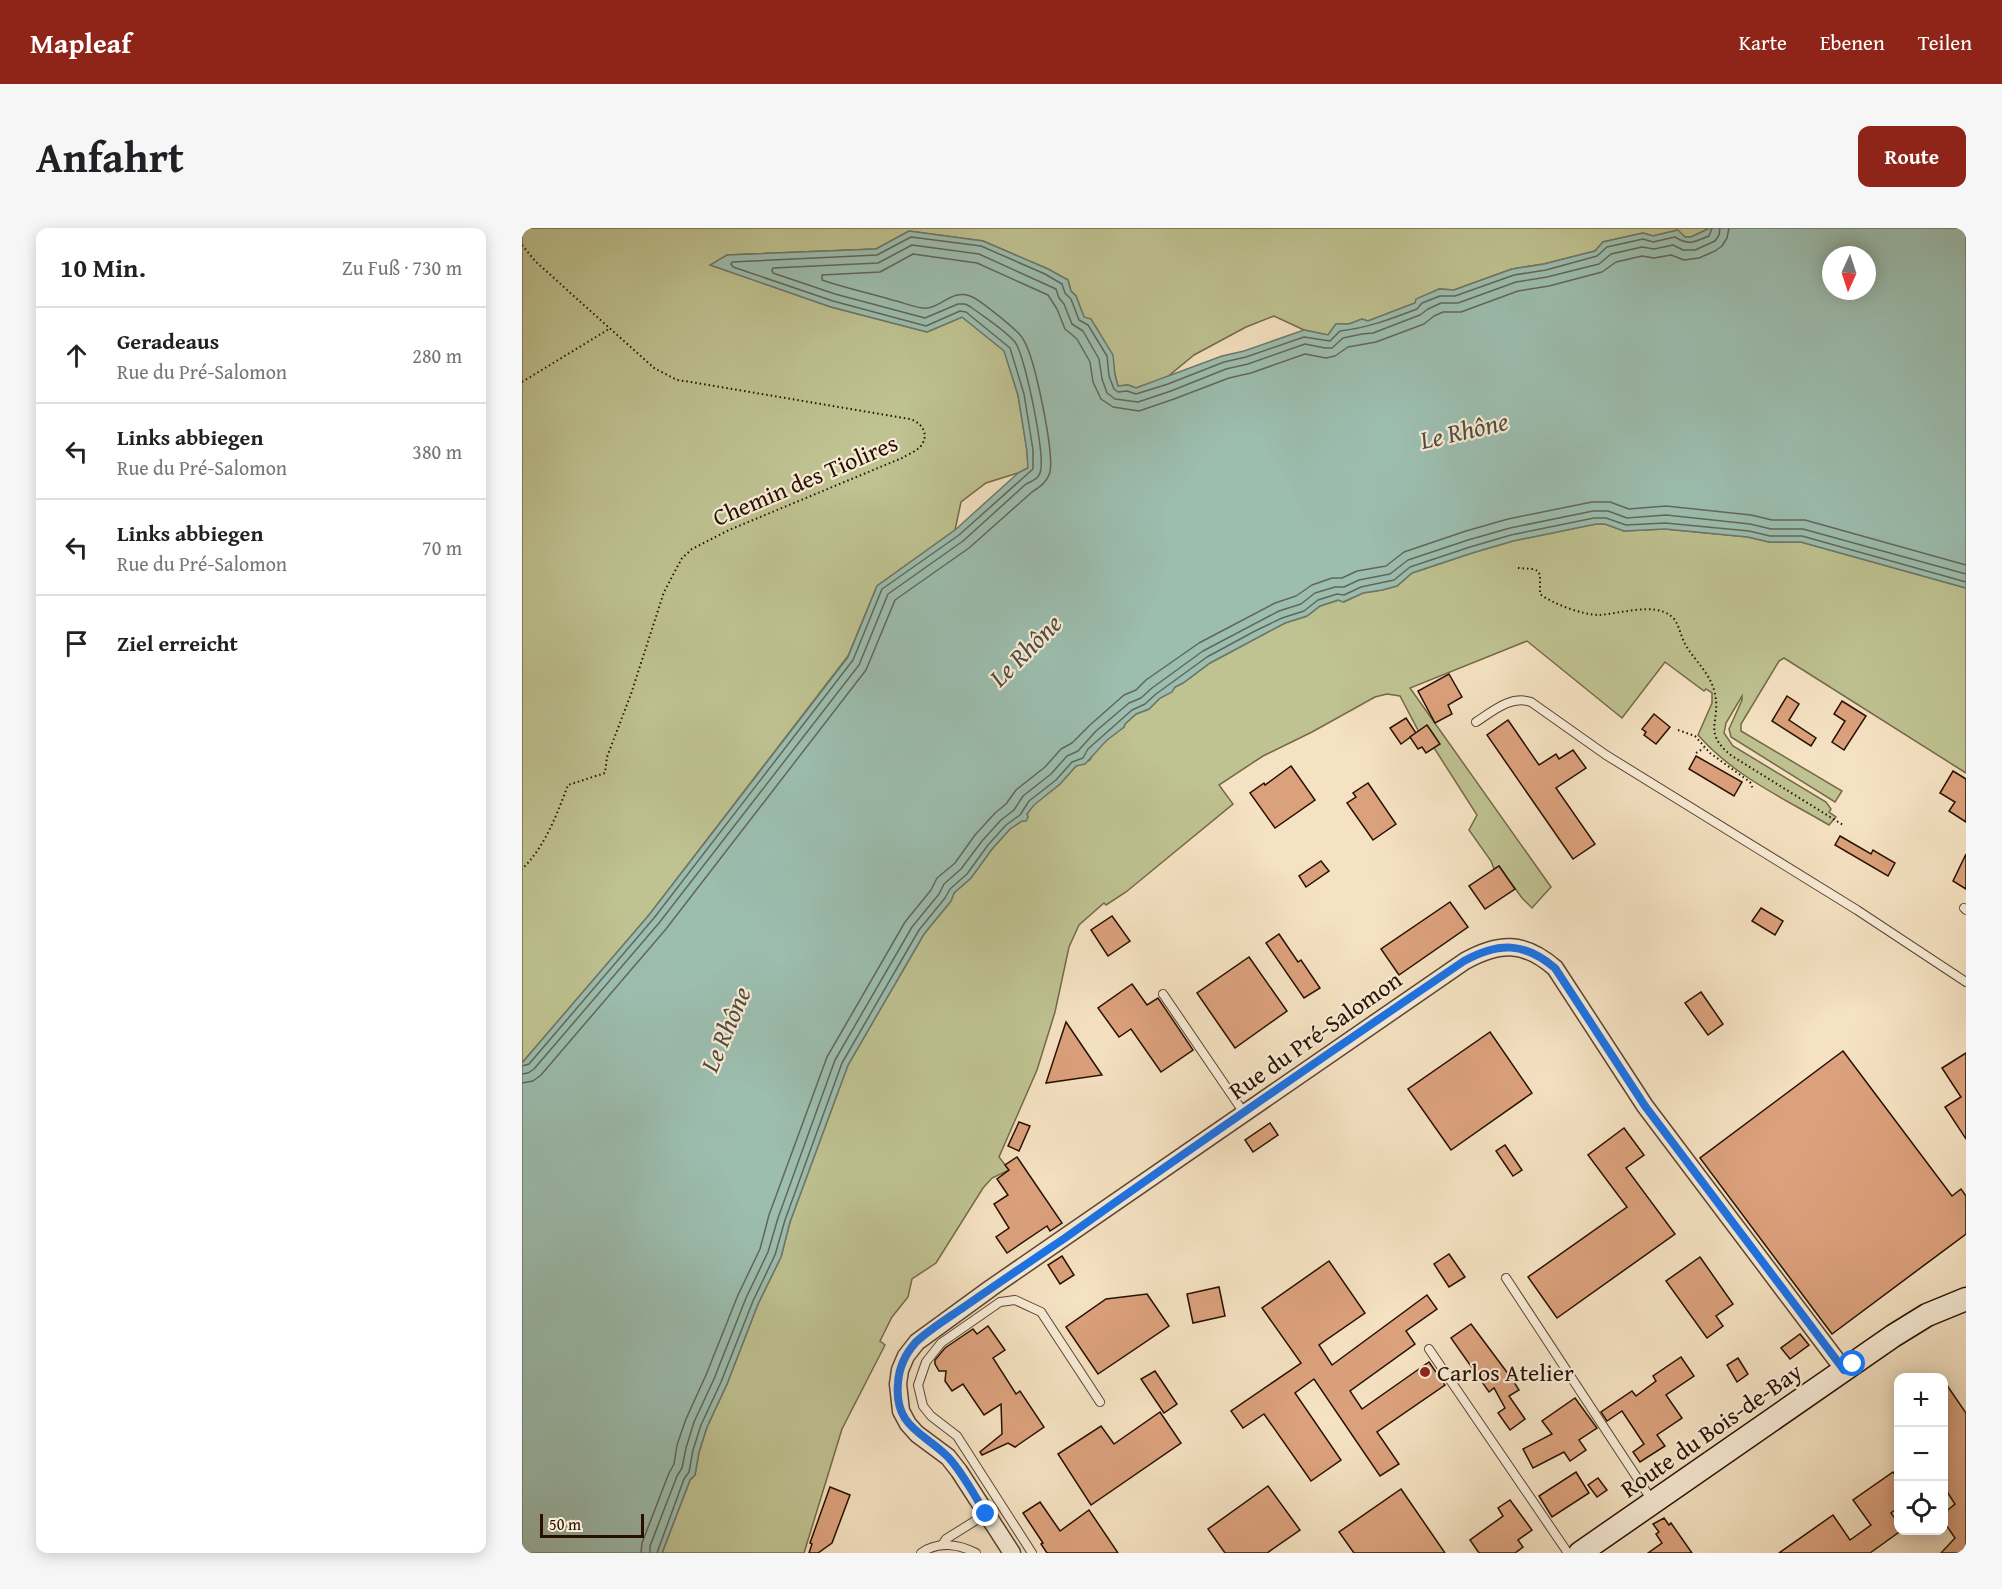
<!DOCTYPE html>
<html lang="de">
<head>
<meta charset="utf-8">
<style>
  :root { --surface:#fff; --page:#f6f6f6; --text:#202124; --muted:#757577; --line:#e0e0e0; --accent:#8f2418 }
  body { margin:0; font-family:"Gentium Book Plus",serif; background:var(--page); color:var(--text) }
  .controls { position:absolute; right:18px; bottom:18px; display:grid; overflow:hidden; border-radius:12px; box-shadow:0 3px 15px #0003 }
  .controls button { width:54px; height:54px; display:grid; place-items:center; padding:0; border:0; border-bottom:2px solid var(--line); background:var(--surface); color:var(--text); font:30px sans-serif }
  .compass { position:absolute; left:1300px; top:18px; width:54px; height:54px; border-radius:50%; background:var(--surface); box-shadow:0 3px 15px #0003; rotate:183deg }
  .scale { position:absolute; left:18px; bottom:15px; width:104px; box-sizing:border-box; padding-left:6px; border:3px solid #281000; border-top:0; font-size:16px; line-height:21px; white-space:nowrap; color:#281000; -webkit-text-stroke:4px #f8ecd7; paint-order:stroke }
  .stop { position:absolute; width:18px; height:18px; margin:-14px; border:4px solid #1a73e8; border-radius:50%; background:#fff }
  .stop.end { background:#1a73e8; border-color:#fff; box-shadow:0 2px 6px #0008 }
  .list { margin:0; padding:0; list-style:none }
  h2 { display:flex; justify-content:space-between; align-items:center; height:78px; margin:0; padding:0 24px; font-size:26px }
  h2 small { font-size:20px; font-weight:400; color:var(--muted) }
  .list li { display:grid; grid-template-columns:39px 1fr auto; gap:18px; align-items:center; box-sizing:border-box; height:96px; padding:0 24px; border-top:2px solid var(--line) }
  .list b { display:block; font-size:22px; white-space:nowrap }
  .list p { margin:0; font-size:20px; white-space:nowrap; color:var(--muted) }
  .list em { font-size:20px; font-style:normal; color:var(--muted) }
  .icon { flex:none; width:33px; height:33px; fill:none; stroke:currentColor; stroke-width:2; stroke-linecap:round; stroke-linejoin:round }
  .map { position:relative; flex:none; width:1444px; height:1325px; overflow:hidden; border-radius:12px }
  header { display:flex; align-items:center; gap:36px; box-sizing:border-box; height:84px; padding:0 30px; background:var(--accent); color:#fff }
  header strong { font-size:28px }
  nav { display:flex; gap:33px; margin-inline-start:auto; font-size:21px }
  .intro { display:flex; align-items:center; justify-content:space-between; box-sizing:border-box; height:144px; padding:0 36px }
  h1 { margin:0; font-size:42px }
  .button { padding:15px 27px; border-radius:12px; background:var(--accent); color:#fff; font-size:21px; font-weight:700 }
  main { display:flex; gap:36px; padding:0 36px }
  aside { flex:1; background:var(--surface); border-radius:12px; box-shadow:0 3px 15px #0003 }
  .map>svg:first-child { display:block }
</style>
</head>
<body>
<header>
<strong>Mapleaf</strong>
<nav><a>Karte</a><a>Ebenen</a><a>Teilen</a></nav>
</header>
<div class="intro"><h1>Anfahrt</h1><a class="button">Route</a></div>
<main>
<aside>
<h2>10 Min.<small>Zu Fuß · 730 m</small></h2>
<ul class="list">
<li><svg class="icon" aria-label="ahead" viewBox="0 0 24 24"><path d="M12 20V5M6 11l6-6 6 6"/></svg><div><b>Geradeaus</b><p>Rue du Pré-Salomon</p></div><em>280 m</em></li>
<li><svg class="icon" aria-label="left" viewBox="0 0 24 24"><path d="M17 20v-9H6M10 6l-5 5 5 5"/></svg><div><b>Links abbiegen</b><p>Rue du Pré-Salomon</p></div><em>380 m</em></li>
<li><svg class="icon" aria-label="left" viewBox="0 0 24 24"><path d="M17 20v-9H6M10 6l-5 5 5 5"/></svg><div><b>Links abbiegen</b><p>Rue du Pré-Salomon</p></div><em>70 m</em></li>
<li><svg class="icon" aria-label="arrive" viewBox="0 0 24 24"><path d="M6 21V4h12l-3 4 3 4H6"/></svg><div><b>Ziel erreicht</b></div></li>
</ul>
</aside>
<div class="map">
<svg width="1444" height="1325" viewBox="0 0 1444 1325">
  <rect width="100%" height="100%" fill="#f5e2c2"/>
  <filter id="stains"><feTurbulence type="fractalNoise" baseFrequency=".00333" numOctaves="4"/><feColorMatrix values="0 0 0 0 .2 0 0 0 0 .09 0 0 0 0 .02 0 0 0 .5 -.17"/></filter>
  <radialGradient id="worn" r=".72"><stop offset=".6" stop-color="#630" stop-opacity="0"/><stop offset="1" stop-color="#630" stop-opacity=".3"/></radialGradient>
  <!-- green -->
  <g fill="#bfc291" stroke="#746948" stroke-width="1.5">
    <polygon points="0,0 1188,0 1169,9 1163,9 1155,2 1131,8 1121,5 1081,14 1073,23 1022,36 990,41 932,62 917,61 893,75 846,93 840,91 827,96 814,96 806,107 782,102 752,88 724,99 672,127 644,150 614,160 606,157 596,158 593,147 590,127 562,89 554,68 549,63 546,52 526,41 461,13 387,3 354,21 205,27 189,37 309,79 405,104 440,89 482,122 496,167 505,223 506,240 496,245 464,255 439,274 433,302 355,358 326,428 127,687 0,835"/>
    <path d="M1074 296H1083L1102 303 1143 301 1226 309 1247 314H1279L1444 360V545L1262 430 1257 433 1219 496V503L1320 563 1313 574 1209 509 1207 501 1220 472V468L1204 495 1202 505 1211 518 1304 574 1309 581 1307 584 1314 589 1307 597C1261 570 1212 548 1176 507L1190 475V465L1184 461 1182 463 1143 434 1100 490 1005 413 888 460 1029 659 1010 680 1000 670 977 638 972 641 969 633 947 602 955 587 907 512 912 507 905 498 897 504 878 468 865 466 853 469 790 504 741 528 697 557 711 576 604 664 584 677 582 675 557 697 547 719 533 784 515 842 477 929 487 942 470 950 461 960 414 1035 390 1051 386 1069 370 1089 358 1113 363 1117 320 1201 282 1325H140L168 1252 173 1247 177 1224 185 1199 205 1156 236 1076 259 1029 268 994 326 837 402 706 429 673 432 665 449 650 470 621 488 601 500 593 504 592 506 589 505 586 511 577 538 556 554 538 568 532C573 520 591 506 602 499L603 496 614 486 627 481 638 470 649 464 653 459 661 455 688 435 763 395 785 388 798 378 817 372 822 374 841 365 860 362 875 358 890 345 950 325 991 313Z"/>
  </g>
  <!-- water -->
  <path fill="#9cbeb0" stroke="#6e786a" stroke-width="1.5" fill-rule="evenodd" d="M1188 0H1444V360L1279 314H1247L1226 309 1143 301 1102 303 1083 296H1074L991 313 950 325 890 345 875 358 860 362 841 365 821 374 816 372 798 378 785 388 763 395 688 435 661 455 653 459 650 464 638 470 627 481 614 486 603 496 602 499 584 513 563 536 554 538 538 556 512 577 505 586 506 589 504 593H500L488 601 470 621 449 650 432 665 429 673 402 706 326 837 268 994 259 1029 236 1076 205 1156 185 1199 177 1224 173 1247 168 1252 140 1325H0V835L127 687 326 429 355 358 433 302 496 245 506 240 505 223 496 167 482 123 440 89 405 104 309 79 188 37 205 27 354 21 387 3 461 13 526 41 546 52 549 63 554 68 562 89 569 91 591 127 593 147 596 158 606 157 614 160 700 128 722 123 782 102 806 107 814 96H827L840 91 846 93 893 75 894 71 917 61 932 62 990 41 1022 36 1073 23 1081 14 1121 5 1131 8 1156 2 1163 9H1169ZM1309 27H1345V63H1309Z"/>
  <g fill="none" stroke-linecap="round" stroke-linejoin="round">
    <!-- shore -->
    <g stroke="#626758" stroke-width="1.5">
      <path d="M0 838 7 836 132 690 331 432 360 361 437 307 511 241V222L502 166 488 120 444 84 438 83 404 98 311 73 211 39 209 36 210 34 355 27 389 9 459 18 523 46 540 56 543 65 549 71 557 92 566 97 585 128 587 148 592 161 596 164 605 163 614 166 646 156 702 134 724 129 782 109 808 113 818 103C845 100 869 91 895 81L900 75 918 68H933L992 47 1024 42 1075 28 1085 19 1121 11 1131 14 1153 9C1167 18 1172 14 1187 8L1190 0"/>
      <path d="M0 846 6 845 12 841 137 695 337 437 366 366 441 313 504 256C510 253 516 251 518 245 524 229 503 127 493 114 482 101 462 89 449 79L443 76H436L403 90 313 66 251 45 250 42 251 40 356 35 390 17 457 26 534 61 537 70 542 76 550 96 561 103 577 131 580 151 585 165 593 171 616 174 649 163 704 141 726 136 783 116 803 120H810L821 110 840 106 851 105 898 87 906 81 919 75H936L994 54 1025 49 1077 36 1089 26 1120 19 1132 21 1151 17 1161 22H1173L1193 13 1197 7 1198 0"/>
      <path d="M0 855 11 853 19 847 144 701 344 442 373 372 447 320 510 264C518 259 525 254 528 244 532 224 513 129 501 111 497 103 457 71 448 68 429 61 417 82 401 80 391 79 380 74 370 72 347 65 323 60 300 52V47L358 44 391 26 455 35 526 67 535 81 543 101 555 111 568 134 571 154 579 171 591 179 617 183 652 171 707 150 729 145 783 126 804 130 813 128 826 119 854 114 902 96 912 88 921 84H939L996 63 1027 58 1080 44 1094 34 1120 28 1132 30 1149 27 1162 32 1177 30 1193 23 1200 18 1205 10 1207 0"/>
      <polyline points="119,1325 120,1315 147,1245 152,1236 155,1217 164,1191 184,1147 216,1067 238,1021 247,987 305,829 383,694 409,662 415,650 433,635 453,607 473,585 484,576 494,562 523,539 539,521 550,515 568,497 602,467 614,462 624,452 677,415 753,375 774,368 790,357 810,350 820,350 835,343 864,338 882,324 944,303 986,291 1070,274 1088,274 1107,281 1144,278 1229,287 1250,292 1283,292 1444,337"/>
      <polyline points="128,1325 128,1318 155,1248 160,1240 164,1220 172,1194 192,1151 224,1070 246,1024 256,990 313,832 390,699 417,666 422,656 439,641 460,613 479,592 492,582 501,568 529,546 545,528 556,523 574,503 607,475 619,470 630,460 681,423 757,383 779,376 793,365 813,359 822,359 837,352 868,346 886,332 946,312 988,300 1071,283 1086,283 1105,290 1144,287 1228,296 1249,301 1281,301 1444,346"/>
      <polyline points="135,1325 162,1251 167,1244 171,1222 179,1197 199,1154 231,1073 253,1027 263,992 320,835 397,702 423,670 428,661 445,646 466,617 484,597 498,587 507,573 534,552 550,534 561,530 566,521 610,482 623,476 634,466 685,429 733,403 760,390 782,383 796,372 815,366 822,367 839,359 872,352 888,339 948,319 989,307 1072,290 1084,290 1104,297 1143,295 1227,303 1248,308 1280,308 1444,354"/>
    </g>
  </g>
  <!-- building -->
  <g fill="#dba17c" stroke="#281000" stroke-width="1.5">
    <polygon points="927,446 940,469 926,477 930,486 913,495 896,463"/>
    <polygon points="1265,468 1277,476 1267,492 1294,510 1289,518 1250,493"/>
    <polygon points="1320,473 1344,488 1322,522 1310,514 1323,493 1312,486"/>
    <polygon points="1132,486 1148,499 1134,516 1122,507 1124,504 1120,501"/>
    <polygon points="884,490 894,505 879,516 868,500"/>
    <polygon points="986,492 1017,537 1034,526 1037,531 1051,522 1064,540 1034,560 1073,616 1051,631 965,507"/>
    <polygon points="905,497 918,516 904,525 900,519 896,521 888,509"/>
    <polygon points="1174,528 1220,554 1212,568 1167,541"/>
    <polygon points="769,538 793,572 753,600 728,565 742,555 743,557"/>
    <polygon points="1431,543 1444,551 1444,594 1427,583 1433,574 1418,565"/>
    <polygon points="846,555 874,596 851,612 825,575 834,569 831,565"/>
    <polygon points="1318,608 1349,626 1351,622 1373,635 1366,648 1313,617"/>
    <polygon points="1444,626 1444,661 1431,653"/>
    <polygon points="799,633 807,643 784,659 777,648"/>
    <polygon points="977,638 993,661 963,681 947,658"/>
    <polygon points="928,674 946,699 877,747 859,721"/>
    <polygon points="1239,680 1261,693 1253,707 1230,693"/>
    <polygon points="590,688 608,713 586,728 569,702"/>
    <polygon points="757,706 776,734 779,732 798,760 782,770 744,715"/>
    <polygon points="727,729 765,783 713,820 675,765"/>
    <polygon points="610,756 625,777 636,770 671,822 639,844 609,801 597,809 576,780"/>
    <polygon points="1179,764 1201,796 1186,807 1163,775"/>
    <polygon points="544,794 580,847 524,855"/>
    <polygon points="968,804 1010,865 929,922 886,861"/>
    <polygon points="1321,823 1430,968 1439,961 1444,968 1444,1006 1310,1106 1178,930"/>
    <polygon points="1444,825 1444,911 1423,879 1439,869 1420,840"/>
    <polygon points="497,894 508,898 497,923 486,918"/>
    <polygon points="748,895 756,907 731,924 723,912"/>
    <polygon points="1102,900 1122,927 1104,940 1153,1006 1035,1090 1006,1049 1105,979 1066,927"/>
    <polygon points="983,917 1000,942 991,948 974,923"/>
    <polygon points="495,929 540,995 528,1003 525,998 485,1025 474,1009 487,1000 472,976 486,967 475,951 487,942 483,937"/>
    <polygon points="927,1026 943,1049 927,1059 912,1036"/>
    <polygon points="540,1028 552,1047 538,1056 526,1037"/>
    <polygon points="1178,1029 1211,1076 1194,1088 1201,1098 1185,1110 1144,1053"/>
    <polygon points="807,1033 843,1085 797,1117 810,1137 905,1067 915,1081 884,1103 893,1116 828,1163 840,1181 907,1134 923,1157 855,1204 877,1236 858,1248 792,1151 773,1165 819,1232 789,1253 742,1186 721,1200 709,1183 779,1135 740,1080"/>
    <polygon points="697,1059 703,1088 671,1095 665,1066"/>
    <polygon points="625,1066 647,1098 576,1146 544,1099 584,1071"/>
    <polygon points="949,1096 990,1151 997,1162 987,1168 1003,1191 988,1202 976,1185 983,1180 972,1160 967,1164 929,1110"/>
    <polygon points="466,1098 483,1122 471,1130 494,1166 498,1163 522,1199 496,1217 493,1219 486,1215 460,1227 458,1224 480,1206 479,1176 462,1187 441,1156 430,1163 423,1153 424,1143 417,1143 413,1136 413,1132 423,1120 451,1101 455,1106"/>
    <polygon points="1278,1106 1287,1117 1268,1131 1259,1120"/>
    <polygon points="1159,1129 1172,1148 1144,1167 1160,1190 1135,1207 1143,1218 1118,1234 1111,1224 1122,1216 1100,1183 1085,1193 1079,1184 1110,1163 1114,1168 1134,1153 1131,1148"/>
    <polygon points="1216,1130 1226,1146 1215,1154 1205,1137"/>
    <polygon points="633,1143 655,1176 642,1185 619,1151"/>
    <polygon points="1422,1153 1444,1185 1444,1325 1419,1325 1433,1310 1422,1294 1422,1285 1433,1276 1422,1259"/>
    <polygon points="1053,1170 1075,1200 1057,1212 1064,1222 1048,1233 1042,1224 1011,1240 1001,1221 1030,1206 1020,1193"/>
    <polygon points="638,1184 659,1215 569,1277 536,1226 579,1198 592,1216"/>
    <polygon points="1054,1244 1067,1265 1030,1289 1017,1268"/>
    <polygon points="1371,1244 1377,1252 1377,1279 1369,1285 1377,1296 1377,1302 1380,1302 1348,1325 1257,1325 1311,1287 1328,1312 1349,1297 1331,1272"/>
    <polygon points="1076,1250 1085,1262 1075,1269 1066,1257"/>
    <polygon points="746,1258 778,1302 745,1325 703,1325 686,1301"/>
    <polygon points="308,1259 328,1267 310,1315 296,1325 287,1325 290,1316 288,1315"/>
    <polygon points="879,1261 923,1325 832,1325 817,1304"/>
    <polygon points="988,1272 1010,1302 996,1312 1001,1319 993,1325 957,1325 948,1312 981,1288 976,1280"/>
    <polygon points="518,1274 538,1303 567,1282 596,1325 525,1325 519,1316 521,1315 501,1285"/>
    <polygon points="1142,1290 1147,1297 1149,1295 1170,1325 1126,1325 1140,1315 1134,1306 1137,1304 1131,1296"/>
  </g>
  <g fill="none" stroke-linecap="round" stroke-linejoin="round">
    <!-- lane casing -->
    <g stroke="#5b4430" stroke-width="10">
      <g id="lane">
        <path d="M954 494C971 483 989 467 1009 474L1084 527 1335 682 1444 754"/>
        <polyline points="1442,680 1444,682"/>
        <polyline points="641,766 722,885"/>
        <polyline points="984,1050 1131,1274"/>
        <polyline points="907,1121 1046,1325"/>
        <polyline points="420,1317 424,1311 464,1286"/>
        <path d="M399 1325C416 1313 437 1316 454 1325"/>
        <polyline points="510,1325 435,1208 409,1188 401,1178 396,1157 404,1134 419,1115 478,1074 493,1072 519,1084 578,1174"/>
      </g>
    </g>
    <!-- street casing -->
    <g stroke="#5b4430" stroke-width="19">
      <path id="street" d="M490 1325 437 1243 426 1229 395 1206 386 1196 379 1183 376 1156 378 1142 384 1128 395 1114 469 1060 943 733C977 714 1002 713 1033 740L1123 878 1322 1142"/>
    </g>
    <!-- secondary casing -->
    <g stroke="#281000" stroke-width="25">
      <polyline id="secondary" points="1058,1325 1371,1108 1405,1087 1444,1071"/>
    </g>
    <!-- path -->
    <g stroke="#281000" stroke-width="2" stroke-dasharray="1.5 3" stroke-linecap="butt">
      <path d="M0 17 14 34 132 140 155 152 169 154 388 191C401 195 408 208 398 219 393 224 385 227 380 230L207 302 170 321 160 330 142 364 109 466 85 529 83 545 46 557C35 586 23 619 0 641"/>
      <polyline points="0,154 87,101"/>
      <path d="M996 340 1011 341 1016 343 1018 347V366C1031 376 1061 387 1077 387 1097 386 1132 374 1149 388 1157 394 1158 407 1163 416 1172 432 1187 444 1192 462 1201 493 1178 503 1210 528L1321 597"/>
      <polyline points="1156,502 1173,508 1188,525 1228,554 1231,561"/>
      <polyline points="1174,525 1182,520"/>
    </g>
    <!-- lane -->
    <use href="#lane" stroke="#f8ecd7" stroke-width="8"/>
    <!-- street -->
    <use href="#street" stroke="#f8ecd7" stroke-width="16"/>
    <!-- secondary -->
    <use href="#secondary" stroke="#f8ecd7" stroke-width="22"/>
  </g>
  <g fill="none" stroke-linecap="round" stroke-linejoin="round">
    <!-- route -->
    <path stroke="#1a73e8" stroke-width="8" d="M464 1286C452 1267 441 1245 426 1229 401 1204 372 1199 376 1155 377 1140 384 1125 394 1114 408 1101 426 1090 442 1079 475 1056 509 1033 543 1010 675 916 808 824 942 733 977 714 1002 714 1033 740L1123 878 1322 1142 1331 1136"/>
  </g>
  <!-- markers -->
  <circle fill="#8f2418" stroke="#f8ecd7" stroke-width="2" cx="903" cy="1144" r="6"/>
  <g text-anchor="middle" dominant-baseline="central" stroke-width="4.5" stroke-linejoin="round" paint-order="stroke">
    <!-- street labels -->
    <g font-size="24" fill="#281000" stroke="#f8ecd7">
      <text transform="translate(283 252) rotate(-23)">Chemin des Tiolires</text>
      <text transform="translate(793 807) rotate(-35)">Rue du Pré-Salomon</text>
      <text transform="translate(1189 1202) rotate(-35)">Route du Bois-de-Bay</text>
    </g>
    <!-- poi labels -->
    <g font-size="24" fill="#281000" stroke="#f8ecd7" text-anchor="start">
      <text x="915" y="1144">Carlos Atelier</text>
    </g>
    <!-- water labels -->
    <g font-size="26" font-style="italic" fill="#514d3e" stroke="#f8ecd7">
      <text transform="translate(942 202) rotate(-13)">Le Rhône</text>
      <text transform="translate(503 422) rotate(-45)">Le Rhône</text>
      <text transform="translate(203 801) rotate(-67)">Le Rhône</text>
    </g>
  </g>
  <rect width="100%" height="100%" filter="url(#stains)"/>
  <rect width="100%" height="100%" fill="url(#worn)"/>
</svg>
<div class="controls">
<button>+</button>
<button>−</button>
<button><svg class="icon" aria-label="locate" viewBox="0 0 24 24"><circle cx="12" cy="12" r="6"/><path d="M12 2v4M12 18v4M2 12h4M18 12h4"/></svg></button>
</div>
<svg class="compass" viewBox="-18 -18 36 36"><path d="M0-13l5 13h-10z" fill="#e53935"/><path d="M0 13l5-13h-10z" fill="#757577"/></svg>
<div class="scale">50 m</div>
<div class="stop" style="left:1331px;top:1136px"></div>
<div class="stop end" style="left:464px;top:1286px"></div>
</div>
</main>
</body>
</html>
